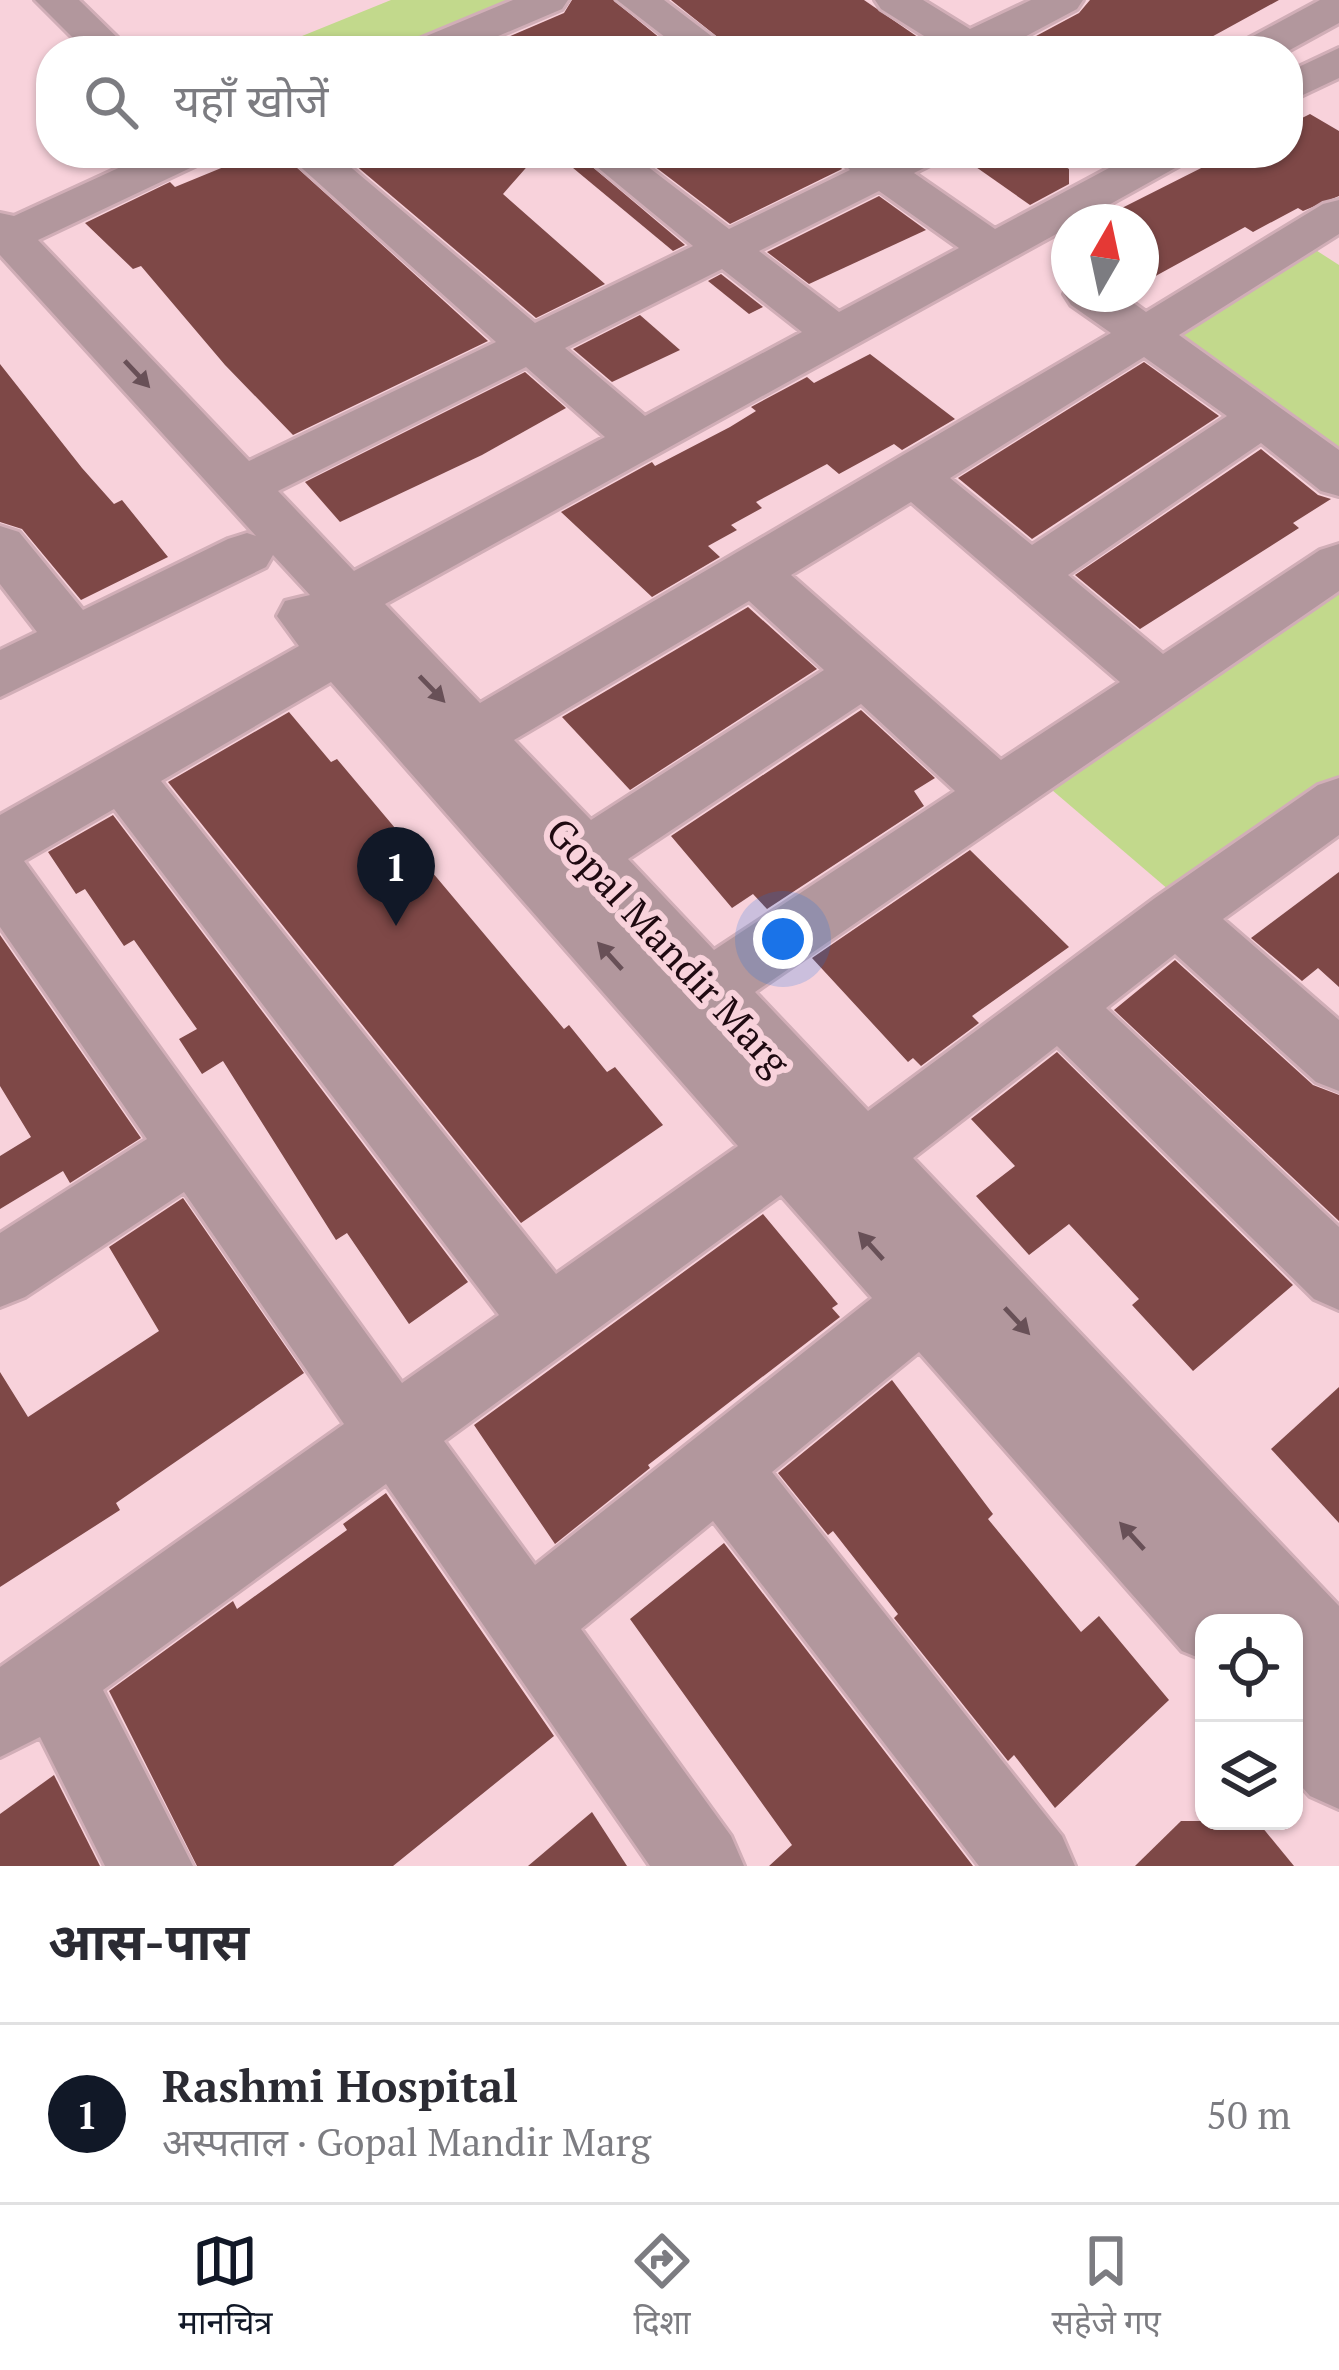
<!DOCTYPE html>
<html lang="hi">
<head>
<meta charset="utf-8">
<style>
  :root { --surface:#fff; --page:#f7f7f7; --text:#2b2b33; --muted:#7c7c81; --line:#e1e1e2; --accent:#111827 }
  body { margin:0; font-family:"PT Serif","Noto Sans Devanagari",serif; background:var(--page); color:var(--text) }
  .controls { position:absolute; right:36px; bottom:36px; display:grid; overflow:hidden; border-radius:24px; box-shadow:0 3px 9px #0004 }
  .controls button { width:108px; height:108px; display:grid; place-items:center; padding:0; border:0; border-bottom:3px solid var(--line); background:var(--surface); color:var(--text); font:60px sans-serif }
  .compass { position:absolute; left:1051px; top:204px; width:108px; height:108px; border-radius:50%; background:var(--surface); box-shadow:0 3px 9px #0004; rotate:9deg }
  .you { position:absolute; left:783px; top:939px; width:42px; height:42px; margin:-30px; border:9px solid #fff; border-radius:50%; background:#1a73e8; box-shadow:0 0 0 18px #1a73e833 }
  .badge { display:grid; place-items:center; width:78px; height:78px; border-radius:50%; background:var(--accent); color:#fff; font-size:39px; font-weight:700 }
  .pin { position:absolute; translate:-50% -99px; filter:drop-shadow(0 3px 6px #0008) }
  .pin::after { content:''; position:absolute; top:63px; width:42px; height:36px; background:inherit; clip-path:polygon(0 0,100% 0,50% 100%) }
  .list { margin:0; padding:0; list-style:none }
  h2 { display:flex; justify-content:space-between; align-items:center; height:156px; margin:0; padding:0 48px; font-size:51px }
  h2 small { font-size:39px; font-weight:400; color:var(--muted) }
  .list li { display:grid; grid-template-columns:78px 1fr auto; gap:36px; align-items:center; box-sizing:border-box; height:180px; padding:0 48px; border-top:3px solid var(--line) }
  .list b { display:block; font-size:45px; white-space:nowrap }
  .list p { margin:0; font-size:39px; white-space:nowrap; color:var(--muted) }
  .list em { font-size:39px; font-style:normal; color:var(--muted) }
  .icon { flex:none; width:66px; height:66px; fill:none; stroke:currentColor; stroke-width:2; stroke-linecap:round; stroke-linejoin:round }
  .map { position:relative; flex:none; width:1339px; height:1866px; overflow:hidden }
  .search { position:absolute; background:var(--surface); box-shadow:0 3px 9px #0004; left:36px; right:36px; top:36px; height:132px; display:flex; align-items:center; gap:30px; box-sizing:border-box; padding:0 42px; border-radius:48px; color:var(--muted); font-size:45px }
  .sheet { height:336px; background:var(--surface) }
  nav { display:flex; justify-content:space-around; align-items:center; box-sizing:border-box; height:168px; border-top:3px solid var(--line); background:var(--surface); font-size:33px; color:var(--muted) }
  nav a { display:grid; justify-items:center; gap:6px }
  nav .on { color:var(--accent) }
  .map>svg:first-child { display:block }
</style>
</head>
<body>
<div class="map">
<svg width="1339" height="1866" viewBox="0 0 1339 1866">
  <rect width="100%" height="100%" fill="#f8d2db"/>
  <!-- green -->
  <g fill="#c2d98c">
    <polygon points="391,0 549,0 428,51 265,51"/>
    <polygon points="1311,247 1339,265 1339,456 1164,337"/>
    <polygon points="1339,582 1339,779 1183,902 1052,790"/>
  </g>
  <!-- building -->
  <g fill="#7e4847">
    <polygon points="572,0 613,0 676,51 475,51 564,13"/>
    <polygon points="671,0 864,0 938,51 735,51"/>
    <polygon points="1090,0 1279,0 1186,51 1008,51 1079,13"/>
    <polygon points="1310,114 1339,131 1339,196 1303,211 1298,208 1253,232 1245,227 1141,284 1141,222 1114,222 1106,216 1231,153 1288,153 1288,125"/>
    <polygon points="258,153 281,153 488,341 293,435 225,365 141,266 133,269 85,223 170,182 175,187"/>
    <polygon points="341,153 539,153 503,194 605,284 536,318"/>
    <polygon points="555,153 576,153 685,245 673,251"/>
    <polygon points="637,153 829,153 842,169 730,224"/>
    <polygon points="956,153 1045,153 1069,169 1069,184 1030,205"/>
    <polygon points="879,196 926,230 809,284 767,252"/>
    <polygon points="721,274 763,307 749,314 708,281"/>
    <polygon points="640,315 680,350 612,382 573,349"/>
    <polygon points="870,354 955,419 902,450 894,444 839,474 827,464 756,502 762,508 731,525 737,530 708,546 720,557 652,597 561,512 652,462 655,466 730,427 756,411 751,407 807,377 814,383"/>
    <polygon points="1144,362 1219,416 1032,539 958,478"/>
    <polygon points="0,364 82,468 114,504 122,500 168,557 81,600 22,529 0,522"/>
    <polygon points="525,372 566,408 482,455 340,522 305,482"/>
    <polygon points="1261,449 1318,495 1331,499 1293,523 1299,528 1140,629 1075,575"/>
    <polygon points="748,607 817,669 630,790 562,717"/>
    <polygon points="861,710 935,778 914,791 924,806 767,909 753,894 732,908 671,836"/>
    <polygon points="289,712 331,762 337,759 564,1029 569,1025 607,1072 615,1067 663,1125 521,1223 168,782"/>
    <polygon points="113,815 468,1282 409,1324 347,1233 336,1240 223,1061 202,1074 179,1039 197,1029 134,940 124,946 85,889 76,894 48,852"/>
    <polygon points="970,850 1069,947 972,1016 979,1023 921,1066 913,1058 908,1062 812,958"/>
    <polygon points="1339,872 1339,987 1318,968 1302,981 1251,938"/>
    <polygon points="0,935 141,1138 70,1183 63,1171 0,1209 0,1156 31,1137 0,1086"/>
    <polygon points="1175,960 1313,1085 1339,1095 1339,1221 1114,1010"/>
    <polygon points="1057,1052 1293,1285 1193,1371 1132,1305 1139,1299 1069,1224 1029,1255 976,1196 1015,1166 971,1119"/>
    <polygon points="183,1198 304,1373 116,1503 120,1510 0,1587 0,1372 28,1417 159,1331 109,1247"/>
    <polygon points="763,1214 838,1304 832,1308 840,1317 648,1465 650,1468 555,1544 474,1425"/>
    <polygon points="892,1380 993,1514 988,1519 1081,1632 1099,1616 1169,1700 1055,1808 1014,1755 1008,1761 894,1618 898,1614 833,1531 828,1535 778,1473"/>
    <polygon points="1339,1387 1339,1523 1271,1449"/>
    <polygon points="386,1493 554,1736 393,1866 197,1866 109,1691 233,1601 237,1609 347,1530 343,1524"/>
    <polygon points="724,1543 973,1866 769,1866 792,1845 630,1619"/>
    <polygon points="54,1775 100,1866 0,1866 0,1814"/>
    <polygon points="592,1812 627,1866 528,1866"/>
    <polygon points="1181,1821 1257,1821 1294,1866 1135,1866"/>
  </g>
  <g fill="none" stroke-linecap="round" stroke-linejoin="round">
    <!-- minor casing -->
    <g stroke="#d1aeb7" stroke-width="6">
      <g id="minor">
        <polygon points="35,0 79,0 131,51 86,51"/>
        <polygon points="513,0 568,0 562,9 463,51 406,51 412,42"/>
        <polygon points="617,0 664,0 731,51 683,51"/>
        <polygon points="875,0 923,0 970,29 1031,0 1083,0 1077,9 998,51 948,51 881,9"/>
        <polygon points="1320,0 1339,0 1339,23 1288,51 1236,51 1242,42"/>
        <polygon points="1339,48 1339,78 1288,102 1288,72"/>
        <path d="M151 153H209L203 162 38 240 249 461 496 342 285 153H334L535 323 693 246 580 153H630L729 229 850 170 833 153H942L936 162 914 173 995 229 1137 153H1192L1186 162 1078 222H1069V227L385 604 480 703 1111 333 1071 305 1064 294 1069 286V294H1121L1146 312 1323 204 1339 200V234L1179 335 1339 450V496L1321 491 1261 443 1068 575 1163 654 1320 550 1339 544V591L755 992 868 1111 1155 898 1318 785 1339 778V835L1223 919 1339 1020V1091L1316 1082 1175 954 1106 1008 1339 1227V1310L1314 1299 1057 1046 913 1158 1339 1606V1809L1310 1796 1294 1778V1623H1204V1660L1182 1651 919 1352 772 1472 1062 1836 1075 1866H979L713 1521 581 1629 731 1836 744 1866H650L386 1484 103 1690 193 1866H105L40 1737 0 1757V1667L344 1424 184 1192 25 1297 0 1307V1233L147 1139 0 927V815L299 646 277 616 285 601 310 595 273 555 266 567 0 697V650L37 632 0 584V526L19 532 83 610 228 539 247 533 256 536 0 255V213L14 216ZM879 191 959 248 839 312 759 251ZM722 269 802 332 645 416 565 348ZM1144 357 1227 416 1032 545 950 478ZM526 367 605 437 354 571 278 491ZM911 502 1120 682 1001 760 791 575ZM749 601 824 670 591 820 514 740ZM331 682 738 1146 556 1274 161 781ZM861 704 955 791 714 950 628 859ZM114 809 499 1315 402 1383 24 861ZM781 1195 872 1298 535 1565 444 1441Z"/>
      </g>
    </g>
    <!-- minor -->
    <use href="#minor" fill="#b2979d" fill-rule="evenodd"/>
  </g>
  <!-- one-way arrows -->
  <defs><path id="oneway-solid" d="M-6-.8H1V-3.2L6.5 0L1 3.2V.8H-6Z" transform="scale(3)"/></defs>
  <g fill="#685057">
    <use href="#oneway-solid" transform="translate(137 374) rotate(47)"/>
    <use href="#oneway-solid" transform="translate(432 689) rotate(46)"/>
    <use href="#oneway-solid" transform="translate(610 956) rotate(-132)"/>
    <use href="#oneway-solid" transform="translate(871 1246) rotate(-132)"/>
    <use href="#oneway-solid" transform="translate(1017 1321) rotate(47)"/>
    <use href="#oneway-solid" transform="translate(1132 1536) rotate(-132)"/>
  </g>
  <g text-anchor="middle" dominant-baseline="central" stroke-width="12" stroke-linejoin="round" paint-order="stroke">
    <!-- street labels -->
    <g font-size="39" fill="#1f0a11" stroke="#f8d2db">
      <text transform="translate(669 946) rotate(47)">Gopal Mandir Marg</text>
    </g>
  </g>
</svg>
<div class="controls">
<button><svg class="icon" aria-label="locate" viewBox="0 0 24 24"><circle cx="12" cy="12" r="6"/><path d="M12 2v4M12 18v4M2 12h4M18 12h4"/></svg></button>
<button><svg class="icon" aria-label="layers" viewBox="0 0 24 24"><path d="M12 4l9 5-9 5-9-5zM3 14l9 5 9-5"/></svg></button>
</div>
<svg class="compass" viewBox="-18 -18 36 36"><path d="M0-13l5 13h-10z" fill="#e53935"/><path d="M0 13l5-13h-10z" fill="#7c7c81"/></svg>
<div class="you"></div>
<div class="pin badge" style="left:396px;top:926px">1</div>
<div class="search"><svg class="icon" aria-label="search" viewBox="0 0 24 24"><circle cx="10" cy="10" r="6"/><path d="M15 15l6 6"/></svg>यहाँ खोजें</div>
</div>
<section class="sheet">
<h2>आस-पास<small></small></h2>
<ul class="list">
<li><span class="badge">1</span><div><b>Rashmi Hospital</b><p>अस्पताल · Gopal Mandir Marg</p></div><em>50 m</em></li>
</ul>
</section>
<nav>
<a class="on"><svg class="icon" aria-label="map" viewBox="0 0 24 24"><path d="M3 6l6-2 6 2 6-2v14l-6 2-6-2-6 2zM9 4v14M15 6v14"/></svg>मानचित्र</a>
<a><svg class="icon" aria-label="directions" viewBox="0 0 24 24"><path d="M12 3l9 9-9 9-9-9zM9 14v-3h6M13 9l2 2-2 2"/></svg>दिशा</a>
<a><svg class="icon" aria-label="saved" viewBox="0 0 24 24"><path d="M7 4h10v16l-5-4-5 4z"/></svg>सहेजे गए</a>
</nav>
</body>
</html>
